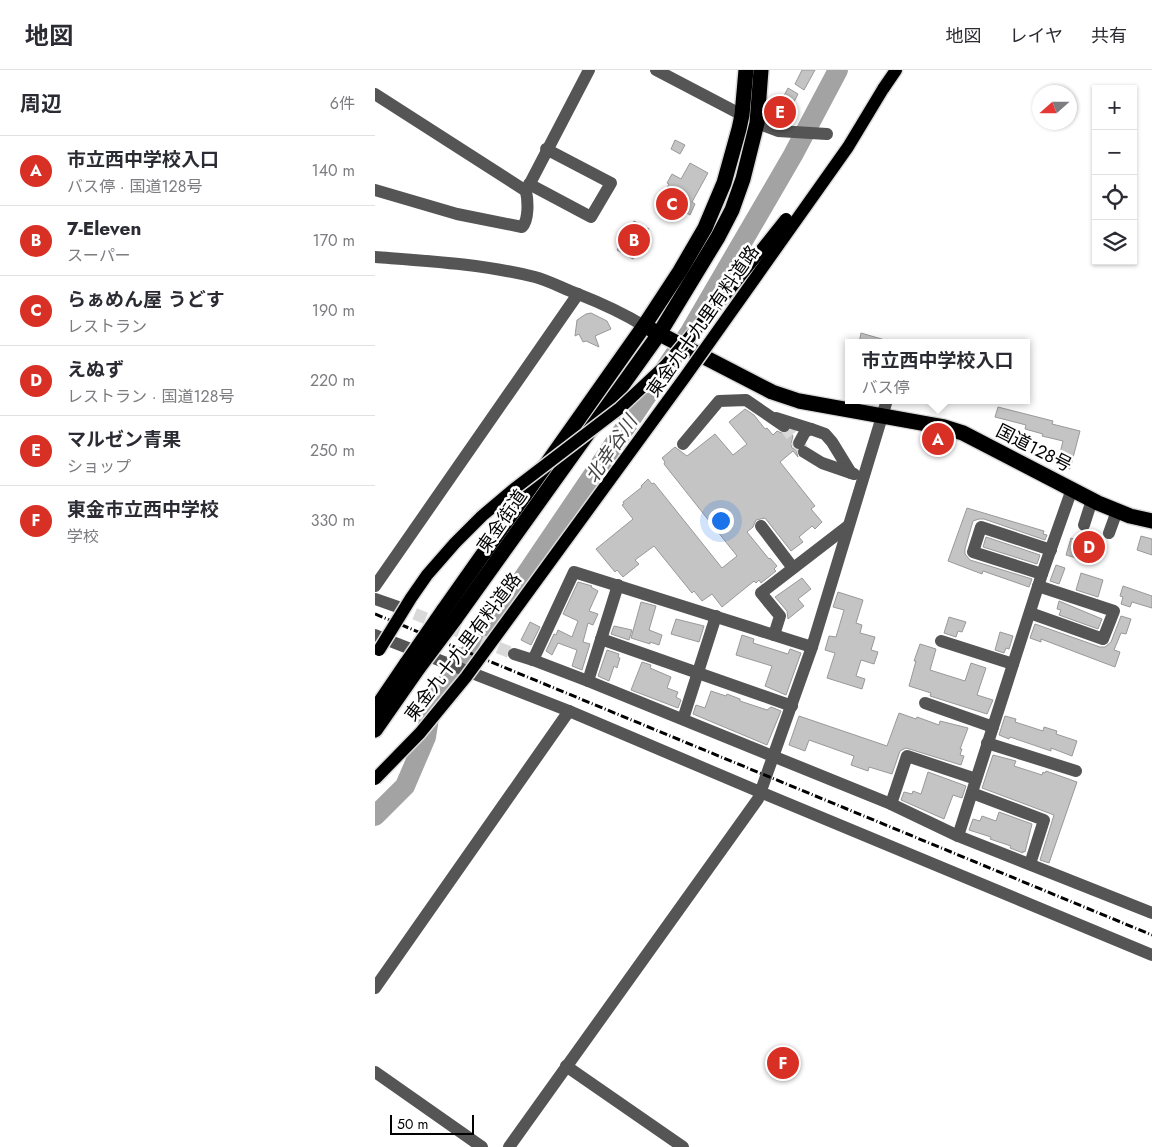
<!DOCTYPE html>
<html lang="ja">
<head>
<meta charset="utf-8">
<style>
  :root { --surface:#fff; --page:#f7f7f7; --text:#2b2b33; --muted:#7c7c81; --line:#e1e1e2; --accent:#d93025 }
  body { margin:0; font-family:Jost,"Noto Sans JP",sans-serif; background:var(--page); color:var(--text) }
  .controls { position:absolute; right:15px; top:15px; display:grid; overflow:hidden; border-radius:0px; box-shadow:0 1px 4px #0004 }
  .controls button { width:45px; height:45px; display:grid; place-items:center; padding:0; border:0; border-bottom:1px solid var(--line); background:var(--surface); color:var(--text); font:25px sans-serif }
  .compass { position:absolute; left:657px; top:15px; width:45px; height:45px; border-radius:50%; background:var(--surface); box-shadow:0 1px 4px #0004; rotate:249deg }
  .scale { position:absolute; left:15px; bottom:12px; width:84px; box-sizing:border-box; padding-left:5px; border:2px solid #000; border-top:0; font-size:14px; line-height:18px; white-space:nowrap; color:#000; -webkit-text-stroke:4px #fff; paint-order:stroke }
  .you { position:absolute; left:345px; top:450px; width:18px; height:18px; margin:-12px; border:4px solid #fff; border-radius:50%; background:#1a73e8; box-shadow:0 0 0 8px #1a73e833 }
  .badge { display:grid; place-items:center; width:32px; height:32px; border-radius:50%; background:var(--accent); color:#fff; font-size:16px; font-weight:700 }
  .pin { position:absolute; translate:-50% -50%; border:2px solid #fff; box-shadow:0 1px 5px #0006 }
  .popup { position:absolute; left:470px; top:269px; width:185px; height:65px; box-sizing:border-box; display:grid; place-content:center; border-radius:0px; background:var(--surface); filter:drop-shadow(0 1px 4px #0005); font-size:16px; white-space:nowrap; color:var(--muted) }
  .popup b { font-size:19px; color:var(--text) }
  .popup::after { content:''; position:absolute; left:50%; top:100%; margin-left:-10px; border:10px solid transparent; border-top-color:var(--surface) }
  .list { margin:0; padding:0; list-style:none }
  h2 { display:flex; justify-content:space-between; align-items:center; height:65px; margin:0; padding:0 20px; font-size:21px }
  h2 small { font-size:16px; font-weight:400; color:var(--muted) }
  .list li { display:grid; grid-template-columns:32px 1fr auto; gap:15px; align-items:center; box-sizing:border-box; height:70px; padding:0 20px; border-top:1px solid var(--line) }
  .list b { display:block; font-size:19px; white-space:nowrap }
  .list p { margin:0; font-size:16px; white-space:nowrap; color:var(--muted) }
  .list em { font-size:16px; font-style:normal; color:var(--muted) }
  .icon { flex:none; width:28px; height:28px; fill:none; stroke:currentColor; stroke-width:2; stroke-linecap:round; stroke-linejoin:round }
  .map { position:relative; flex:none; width:777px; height:1077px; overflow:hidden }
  header { display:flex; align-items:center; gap:30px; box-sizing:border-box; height:70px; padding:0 25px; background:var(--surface); border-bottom:1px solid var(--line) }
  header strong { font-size:24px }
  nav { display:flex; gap:28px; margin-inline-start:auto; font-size:18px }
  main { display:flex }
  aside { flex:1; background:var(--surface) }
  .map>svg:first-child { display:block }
</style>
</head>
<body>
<header>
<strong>地図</strong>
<nav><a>地図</a><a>レイヤ</a><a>共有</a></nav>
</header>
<main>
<aside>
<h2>周辺<small>6件</small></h2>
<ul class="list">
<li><span class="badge">A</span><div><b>市立西中学校入口</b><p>バス停 · 国道128号</p></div><em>140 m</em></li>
<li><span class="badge">B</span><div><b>7-Eleven</b><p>スーパー</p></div><em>170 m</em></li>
<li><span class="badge">C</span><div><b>らぁめん屋 うどす</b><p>レストラン</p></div><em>190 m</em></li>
<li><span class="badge">D</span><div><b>えぬず</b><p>レストラン · 国道128号</p></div><em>220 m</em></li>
<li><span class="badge">E</span><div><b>マルゼン青果</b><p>ショップ</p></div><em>250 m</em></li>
<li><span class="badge">F</span><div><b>東金市立西中学校</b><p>学校</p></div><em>330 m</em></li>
</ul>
</aside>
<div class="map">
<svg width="777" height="1077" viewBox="0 0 777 1077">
  <rect width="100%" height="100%" fill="#fff"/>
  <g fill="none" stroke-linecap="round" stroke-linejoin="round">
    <!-- river -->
    <polyline stroke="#a3a3a3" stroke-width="20" points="0,746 30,716 51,667 57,629 78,606 134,529 315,262 418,85 463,0"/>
  </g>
  <!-- building -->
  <g fill="#c4c4c4" stroke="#999">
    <polygon points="427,0 440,0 429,20 420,14"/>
    <polygon points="413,18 423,24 416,38 418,39 411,53 405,53 397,49"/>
    <polygon points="300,70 310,75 305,84 296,79"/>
    <polygon points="315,93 333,103 317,132 320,134 315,145 308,141 307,144 284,132 294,114 292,113 297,104 306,109"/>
    <polygon points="259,151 274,159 258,189 242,180"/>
    <polygon points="216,243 232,251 236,259 220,266 224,277 211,271 208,272 204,264 200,266 202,250 211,244"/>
    <polygon points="486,263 510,270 510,273 484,273"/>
    <polygon points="623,337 678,351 677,354 705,361 695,399 682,395 688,371 667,366 668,364 650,359 651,355 620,347"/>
    <polygon points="370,339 379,345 390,359 392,358 398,365 402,361 409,364 415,362 418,366 416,374 417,378 421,380 423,387 418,381 405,392 440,436 436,439 447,452 440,459 437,456 424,467 428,472 416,481 390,448 381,450 378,457 372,462 394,489 395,488 402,496 399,499 401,501 386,513 384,510 381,513 379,511 347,537 337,524 327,531 319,521 317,523 279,476 260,490 264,494 248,507 242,500 240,502 221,479 258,449 247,435 249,434 248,432 267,417 266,416 273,409 277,414 279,413 347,498 362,486 289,394 290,392 287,388 300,377 312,386 340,364 358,385 372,374 354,352"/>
    <polygon points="592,438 669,461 668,464 672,465 670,470 609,449 604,449 598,451 590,479 590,484 595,490 657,509 654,517 608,501 607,504 573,491"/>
    <polygon points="766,466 777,469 777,485 762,480"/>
    <polygon points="611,467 665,485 662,494 608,477"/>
    <polygon points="696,468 720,475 715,492 691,485"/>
    <polygon points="681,495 690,498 684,514 675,511"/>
    <polygon points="706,503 728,510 723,527 701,520"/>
    <polygon points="427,508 436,519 423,529 429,536 413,549 412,541 400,527"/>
    <polygon points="203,512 217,516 216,517 223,521 214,541 223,544 218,555 213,553 208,572 215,574 207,600 197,596 202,580 183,573 177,585 171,581 179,564 181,565 183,560 197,567 203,551 188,544"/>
    <polygon points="748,516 777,526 777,538 757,532 755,537 746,534 748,527 745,526"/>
    <polygon points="463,522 488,530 481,553 487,555 485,563 500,567 496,580 503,582 499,594 486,590 481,606 490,609 487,619 452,608 460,583 450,580 454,566 461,567 469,540 458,537"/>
    <polygon points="684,531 727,549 723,559 684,545 686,540 682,539"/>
    <polygon points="266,532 281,536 274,560 287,565 284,575 275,572 275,574 256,568"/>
    <polygon points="746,546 756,549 751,564 746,563 739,580 745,582 740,597 666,569 666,572 655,568 660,554 725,577 730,577 736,572"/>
    <polygon points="574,547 591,552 587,562 583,561 581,567 569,563"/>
    <polygon points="301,549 329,556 324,572 296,564"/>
    <polygon points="155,552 165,557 156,575 146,570"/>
    <polygon points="239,556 257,560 254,570 236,564"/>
    <polygon points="625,562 638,566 634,579 631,578 629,583 620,580"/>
    <polygon points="367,565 379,569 378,573 413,584 415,579 426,583 411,625 390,616 397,596 361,585"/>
    <polygon points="545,574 561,579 555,600 590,611 596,593 611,598 602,625 618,630 612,644 555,626 556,623 534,616 541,591 539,591"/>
    <polygon points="232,580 244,584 243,587 245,588 242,598 239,596 234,611 223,606"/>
    <polygon points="267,592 276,595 275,598 296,607 292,618 303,622 301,627 306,630 303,638 256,620"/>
    <polygon points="336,621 351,626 352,624 365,629 365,631 392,640 396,637 406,641 392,675 318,644 321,635 330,638"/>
    <polygon points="524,643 541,649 542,647 564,655 565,651 593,658 585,679 587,679 585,685 589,686 586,695 531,678 525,681 517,704 494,697 493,701 476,695 479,686 434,670 430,681 414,675 424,646 512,676"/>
    <polygon points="630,646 641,649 640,652 668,661 669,657 682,661 681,664 702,671 697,686 676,678 676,681 635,667 634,669 624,665"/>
    <polygon points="618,685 641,691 639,696 667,705 668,702 670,703 671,701 702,712 674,793 665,790 679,745 607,718"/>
    <polygon points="553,702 591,716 587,728 578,725 569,749 526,730 529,722 537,724 538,721 546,724"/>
    <polygon points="624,742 657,754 650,782 648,781 648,783 635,778 636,776 615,769 616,767 594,760 598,749 605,751 607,746 621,751"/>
  </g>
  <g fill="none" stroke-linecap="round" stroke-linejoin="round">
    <!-- minor-tunnel -->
    <g stroke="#d9d9d9" stroke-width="12" stroke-dasharray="12 6" stroke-linecap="butt">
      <polyline points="409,356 429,381"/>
      <polyline points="23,537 139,584"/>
    </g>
    <!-- major casing -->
    <g stroke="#dbdbdb" stroke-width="15">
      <polyline id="major" points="508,19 521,0"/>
    </g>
    <!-- highway casing -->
    <g stroke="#dbdbdb" stroke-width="18">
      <g id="highway">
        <polyline points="277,260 397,322 424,331 569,357 588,363 723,433 755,446 777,451"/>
        <polyline points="68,541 269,256 305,201 330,158 349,113 364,59 367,45 371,0"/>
        <polyline points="80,549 284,264 343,167 357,140 368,109 382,53 386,0"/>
        <polyline points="0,640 32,593"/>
        <polyline points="0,660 44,597"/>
      </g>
    </g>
    <!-- minor -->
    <g stroke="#555" stroke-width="12">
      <polyline points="281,0 367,45"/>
      <polyline points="0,24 151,121"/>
      <polyline points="382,53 403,61 452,64"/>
      <polyline points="154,114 216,147 236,113 171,79"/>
      <path d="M0 120 82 144 147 157C154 150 153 131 151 121L214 0"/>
      <path d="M0 187C53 191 108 194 160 207 175 211 189 219 203 224 226 233 248 243 269 256"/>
      <polyline points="401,348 436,359"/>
      <polyline points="424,373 430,362 436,359 450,364 457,372 476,403"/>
      <polyline points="308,374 344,331 371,330 409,356"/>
      <polyline points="429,382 447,393 479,404"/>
      <polyline points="709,455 717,430"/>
      <polyline points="386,456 418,498"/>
      <polyline points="734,463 742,441"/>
      <polyline points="667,504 598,482 606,457 676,480"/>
      <polyline points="0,516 203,224"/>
      <polyline points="0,529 23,537"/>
      <polyline points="655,543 728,569 739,541 663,516"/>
      <polyline points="0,565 194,641 385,722 777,885"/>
      <polyline points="399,565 405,546 386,523 473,456"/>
      <polyline points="226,569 417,636"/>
      <polyline points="566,571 638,594"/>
      <polyline points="139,584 158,590 213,611 400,687 516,734 583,766 777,843"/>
      <polyline points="158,590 199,502 437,577"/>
      <polyline points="213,611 243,515"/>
      <polyline points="550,633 618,657"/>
      <polyline points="308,649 341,546"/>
      <polyline points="612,673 701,701"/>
      <polyline points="597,723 669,750 655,794"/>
      <polyline points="516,734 532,686 601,709"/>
      <polyline points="583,766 667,504 697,419"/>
      <polyline points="0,918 194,641"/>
      <polyline points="191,996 308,1077"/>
      <polyline points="0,1002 107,1077"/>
      <polyline points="134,1077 383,729 437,577 512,330"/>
    </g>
    <!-- major -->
    <use href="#major" stroke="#000" stroke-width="12"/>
    <!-- highway -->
    <use href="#highway" stroke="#000" stroke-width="15"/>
    <!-- rail -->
    <polyline stroke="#000" stroke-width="3" stroke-dasharray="8 2.5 1 2.5" stroke-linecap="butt" points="0,544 777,865"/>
    <!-- major-bridge casing -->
    <g stroke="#dbdbdb" stroke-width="15" stroke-linecap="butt">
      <g id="major-bridge">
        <polyline points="4,580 36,528 52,505 80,473 107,446 139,419 245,338 291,295 347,229 411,149"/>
        <polyline points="0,709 45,663 91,607 310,307 473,77 508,19"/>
      </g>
    </g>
    <!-- highway-bridge casing -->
    <g stroke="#dbdbdb" stroke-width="18" stroke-linecap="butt">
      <g id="highway-bridge">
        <polyline points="32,593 68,541"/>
        <polyline points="44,597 80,549"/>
      </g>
    </g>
    <!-- major-bridge -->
    <use href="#major-bridge" stroke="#000" stroke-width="12"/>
    <!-- highway-bridge -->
    <use href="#highway-bridge" stroke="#000" stroke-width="15"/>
  </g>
  <g text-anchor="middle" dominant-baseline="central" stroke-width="5" stroke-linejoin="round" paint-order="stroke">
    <!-- street labels -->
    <g font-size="18" fill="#000" stroke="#fff">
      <text transform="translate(328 251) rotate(-55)">東金九十九里有料道路</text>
      <text transform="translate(659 378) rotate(27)">国道128号</text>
      <text transform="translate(127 451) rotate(-55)">東金街道</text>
      <text transform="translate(88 577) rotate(-53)">東金九十九里有料道路</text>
    </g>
    <!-- water labels -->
    <g font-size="19" font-style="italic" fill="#444" stroke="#fff">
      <text transform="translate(236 379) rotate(-56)">北幸谷川</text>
    </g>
  </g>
</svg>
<div class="controls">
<button>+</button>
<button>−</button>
<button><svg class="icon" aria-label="locate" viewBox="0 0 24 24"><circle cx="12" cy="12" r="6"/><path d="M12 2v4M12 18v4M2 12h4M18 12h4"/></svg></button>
<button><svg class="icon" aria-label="layers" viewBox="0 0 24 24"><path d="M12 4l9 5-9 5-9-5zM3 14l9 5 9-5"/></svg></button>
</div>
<svg class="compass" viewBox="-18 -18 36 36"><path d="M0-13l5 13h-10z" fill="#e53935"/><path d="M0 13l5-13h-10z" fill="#7c7c81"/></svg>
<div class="scale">50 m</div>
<div class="you"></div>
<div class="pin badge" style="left:563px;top:369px">A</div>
<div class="popup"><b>市立西中学校入口</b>バス停</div>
<div class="pin badge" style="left:259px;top:170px">B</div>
<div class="pin badge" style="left:297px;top:134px">C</div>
<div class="pin badge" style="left:714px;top:477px">D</div>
<div class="pin badge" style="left:405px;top:42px">E</div>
<div class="pin badge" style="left:408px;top:993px">F</div>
</div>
</main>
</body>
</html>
